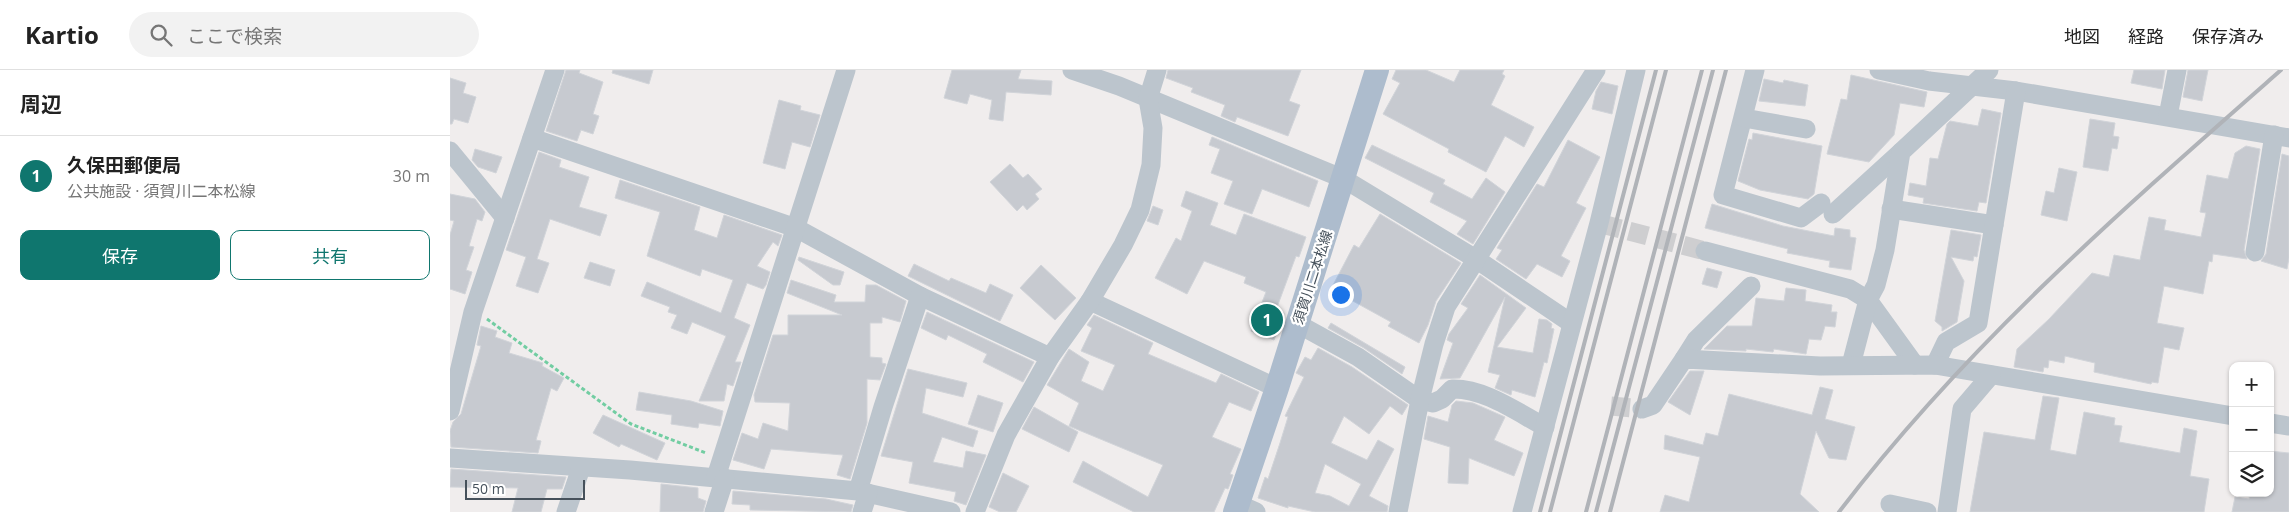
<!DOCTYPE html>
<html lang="ja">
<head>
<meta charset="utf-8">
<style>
  :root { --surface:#fff; --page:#f2f2f2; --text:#222; --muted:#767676; --line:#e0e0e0; --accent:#0f766e }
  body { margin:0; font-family:"Open Sans","Noto Sans JP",sans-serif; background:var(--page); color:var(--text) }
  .controls { position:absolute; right:15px; bottom:15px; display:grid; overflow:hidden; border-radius:10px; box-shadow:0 1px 4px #0004 }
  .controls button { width:45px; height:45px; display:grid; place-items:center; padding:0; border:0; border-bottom:1px solid var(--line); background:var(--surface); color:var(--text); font:25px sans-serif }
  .scale { position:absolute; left:15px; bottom:12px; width:120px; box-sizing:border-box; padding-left:5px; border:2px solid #46515b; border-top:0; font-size:14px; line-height:18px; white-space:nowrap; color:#46515b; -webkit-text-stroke:4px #fff; paint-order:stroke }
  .you { position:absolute; left:890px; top:224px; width:18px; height:18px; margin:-12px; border:4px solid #fff; border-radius:50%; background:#1a73e8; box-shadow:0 0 0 8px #1a73e833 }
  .badge { display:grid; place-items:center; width:32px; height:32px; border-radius:50%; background:var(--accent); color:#fff; font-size:16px; font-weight:700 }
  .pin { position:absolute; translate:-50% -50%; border:2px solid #fff; box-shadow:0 1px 5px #0006 }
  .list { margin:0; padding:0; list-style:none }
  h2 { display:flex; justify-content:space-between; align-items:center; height:65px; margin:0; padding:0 20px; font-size:21px }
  h2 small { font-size:16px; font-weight:400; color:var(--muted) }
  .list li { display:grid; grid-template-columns:32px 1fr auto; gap:15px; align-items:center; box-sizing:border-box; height:80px; padding:0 20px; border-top:1px solid var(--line) }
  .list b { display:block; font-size:19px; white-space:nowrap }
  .list p { margin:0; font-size:16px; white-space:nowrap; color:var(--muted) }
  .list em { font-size:16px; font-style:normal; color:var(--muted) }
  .actions { display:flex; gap:10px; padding:15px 20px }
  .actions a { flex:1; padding:11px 0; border:1px solid var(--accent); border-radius:10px; text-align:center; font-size:18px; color:var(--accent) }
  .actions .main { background:var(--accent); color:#fff }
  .icon { flex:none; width:28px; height:28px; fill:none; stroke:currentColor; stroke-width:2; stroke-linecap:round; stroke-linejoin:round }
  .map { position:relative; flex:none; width:1839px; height:442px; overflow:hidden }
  header { display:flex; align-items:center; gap:30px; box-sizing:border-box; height:70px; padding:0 25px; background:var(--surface); border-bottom:1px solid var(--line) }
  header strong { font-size:24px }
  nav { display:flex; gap:28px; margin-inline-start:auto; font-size:18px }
  .search { width:350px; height:45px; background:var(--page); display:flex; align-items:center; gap:12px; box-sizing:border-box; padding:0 18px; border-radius:28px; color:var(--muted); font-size:19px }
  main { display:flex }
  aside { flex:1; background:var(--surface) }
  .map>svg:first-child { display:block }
</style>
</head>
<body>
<header>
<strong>Kartio</strong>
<div class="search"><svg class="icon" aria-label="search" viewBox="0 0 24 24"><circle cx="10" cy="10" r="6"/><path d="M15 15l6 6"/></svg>ここで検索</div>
<nav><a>地図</a><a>経路</a><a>保存済み</a></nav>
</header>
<main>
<aside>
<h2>周辺<small></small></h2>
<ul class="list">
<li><span class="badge">1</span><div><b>久保田郵便局</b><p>公共施設 · 須賀川二本松線</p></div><em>30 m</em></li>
</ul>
<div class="actions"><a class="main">保存</a><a>共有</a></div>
</aside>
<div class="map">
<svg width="1839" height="442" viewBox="0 0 1839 442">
  <rect width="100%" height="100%" fill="#f0eded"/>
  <!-- building -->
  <g fill="#c7cad0" stroke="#d1d4d9" fill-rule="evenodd">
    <polygon points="116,0 130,0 129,3 153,12 143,44 149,46 143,64 131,60 127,71 96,61"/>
    <polygon points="163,0 203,0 199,14 162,3"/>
    <polygon points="502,0 571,0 568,9 602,11 601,25 556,22 553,51 539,49 542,30 520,24 517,34 494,28"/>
    <polygon points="718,0 851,0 839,31 850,35 838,66 787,47 785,52 771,46 775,35 741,22 743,18 716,8"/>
    <polygon points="946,0 976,0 1004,12 1010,0 1054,0 1052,4 1055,6 1041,35 1084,57 1074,77 1055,66 1036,102 998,82 999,79 933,44 950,13 942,9"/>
    <polygon points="1684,0 1715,0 1712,19 1681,13"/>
    <polygon points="1738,0 1758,0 1752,31 1733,27"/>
    <polygon points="1401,5 1477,22 1474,37 1450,33 1444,65 1419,92 1377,84 1391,29 1397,30"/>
    <polygon points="0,8 16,13 13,23 26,27 18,53 4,49 2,54 0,54"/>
    <polygon points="1314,9 1333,13 1334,10 1358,15 1355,36 1309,31"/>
    <polygon points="1151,12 1168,16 1162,44 1142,39 1146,21"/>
    <polygon points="329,30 351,36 350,40 370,45 360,77 342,72 335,99 313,93"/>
    <polygon points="1532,39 1551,43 1536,133 1529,132 1527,141 1473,133 1474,128 1458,125 1460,113 1476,116 1480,88 1488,89 1497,54 1500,51 1528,56"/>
    <polygon points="1640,49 1665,53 1663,66 1669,67 1667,79 1662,78 1658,101 1633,97"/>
    <polygon points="1303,63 1372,76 1364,124 1358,129 1310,120 1288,111 1299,69 1302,70"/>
    <polygon points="762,67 868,111 859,137 812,119 802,144 774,134 783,111 761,103 770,79 759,75"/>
    <polygon points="1118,70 1150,87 1126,133 1136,138 1111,186 1120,191 1112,207 1087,194 1076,209 1046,189 1052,180 1047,178 1087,114 1094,117"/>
    <polygon points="922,75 995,110 993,114 1022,129 1036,108 1055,122 1023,174 1007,164 1017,151 980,132 984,123 915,88"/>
    <polygon points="1796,76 1810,79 1794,180 1797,189 1763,184 1762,192 1759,191 1753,224 1714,216 1707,253 1734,258 1729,280 1714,277 1708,313 1702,312 1701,314 1644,302 1645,293 1615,286 1614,293 1599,290 1598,298 1594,297 1593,302 1564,297 1567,279 1599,249 1642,203 1659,207 1664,185 1690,190 1699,147 1716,150 1714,160 1751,167 1756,143 1750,142 1757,105 1778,109 1785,83"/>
    <polygon points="25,79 52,87 46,103 28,97 22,90"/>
    <polygon points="89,82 111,90 109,97 139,107 129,137 157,145 150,166 100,149 87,189 99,193 88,223 66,216 76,187 56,180"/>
    <polygon points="1832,84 1839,86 1839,188 1837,199 1811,191 1816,184"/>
    <polygon points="560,94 573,108 578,104 592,119 585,124 589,129 577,140 573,135 567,141 540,112"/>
    <polygon points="1609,98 1627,102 1617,151 1591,145 1596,121 1604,123"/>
    <polygon points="170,110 250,137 244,160 267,168 274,145 332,165 328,176 323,172 307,196 320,202 316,215 313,219 297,213 284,248 300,255 285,292 291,292 283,316 277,314 274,331 249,331 276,266 242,252 237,264 221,258 227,245 218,242 220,237 191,226 197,212 271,243 283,210 252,199 250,206 197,186 210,142 165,128"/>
    <polygon points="736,121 768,133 760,155 786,165 794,144 856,167 849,187 846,186 826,240 834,243 824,270 801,261 816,222 794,213 796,207 754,191 737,224 705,208 726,168 731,171 742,141 731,136"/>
    <polygon points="0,124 25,129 35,142 32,151 27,149 19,176 24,177 16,200 22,202 15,224 0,219 0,165 4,151 0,150"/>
    <polygon points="1262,134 1333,156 1384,166 1385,158 1400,160 1400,167 1406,168 1401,200 1379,197 1380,191 1337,183 1338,179 1255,158"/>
    <polygon points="703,136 713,140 708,155 697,151"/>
    <polygon points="930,144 1011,193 986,231 978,255 969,273 938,256 941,252 881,219 904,175 909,178"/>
    <polygon points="1501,160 1531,165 1527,187 1524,186 1523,191 1501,187 1514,211 1507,252 1492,261 1492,257 1485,251"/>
    <polygon points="349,187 394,202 390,215 383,215 348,190"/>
    <polygon points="140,192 165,200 160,216 134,208"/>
    <polygon points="464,194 499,211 501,208 536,223 540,214 563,225 550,251 458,206"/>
    <polygon points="591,195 626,228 605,250 570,218"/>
    <polygon points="1257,198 1272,202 1267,218 1252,214"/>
    <polygon points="1030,205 1076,238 1047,277 1083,283 1089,249 1097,250 1102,254 1101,258 1104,259 1097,293 1094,292 1085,327 1062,320 1061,325 1045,318 1050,305 1038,302 1055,227 1010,308 990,309 1003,273 997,270 999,264 1018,238 1011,234"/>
    <polygon points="341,210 386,225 384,232 415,232 416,215 426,215 456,231 450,252 432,247 432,253 420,253 420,287 432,288 432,293 436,294 430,310 417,309 417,353 400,409 387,405 393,385 321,379 314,399 283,390 292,363 308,369 313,353 338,361 340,333 305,332 304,325 323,265 338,265 338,245 392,245 337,223"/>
    <polygon points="1336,218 1356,220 1355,231 1382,235 1381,242 1387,242 1385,257 1375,256 1371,270 1359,269 1356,284 1324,279 1323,282 1296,279 1296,281 1254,279 1277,256 1302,256 1306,228 1334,231"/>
    <polygon points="477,242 584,292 573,312 533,292 537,284 498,265 496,270 471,258"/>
    <polygon points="644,245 703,273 698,284 766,313 771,304 809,322 801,341 779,332 762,367 791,379 780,404 783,405 780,414 778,419 775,418 764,442 684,442 623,412 633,391 698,427 713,395 619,356 629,333 597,315 619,279 639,292 631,311 653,321 665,295 631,281 642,258 637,255"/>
    <polygon points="881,253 955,297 952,304 914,278 878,258"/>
    <polygon points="31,256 47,261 45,267 62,273 59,283 93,293 92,296 114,308 107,321 101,318 86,370 91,371 88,383 1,377 0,361 3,352 11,344 31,276 27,275"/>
    <path d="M868 278 902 297 958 335 952 345 940 336 919 364 894 346 881 373 917 390 928 370 944 379 919 426 938 436 937 442H865L838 436V438L808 428 815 407 818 409 830 373 838 347 835 346 854 307 846 303 855 287 861 290ZM875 394 911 414 899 436 880 426 865 423Z"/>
    <polygon points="458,299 517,313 513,327 476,318 472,343 528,361 523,377 492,367 483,392 513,398 516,381 536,385 516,435 504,431 506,422 459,413 463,392 431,386"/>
    <polygon points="1240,301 1254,301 1240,345 1218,332"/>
    <polygon points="1370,317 1383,320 1375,349 1405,357 1396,390 1379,388 1366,361 1350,424 1369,442 1210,442 1215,425 1239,432 1250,387 1214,379 1215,365 1253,375 1256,363 1268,366 1279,324 1362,345"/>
    <polygon points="189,322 241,331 273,341 270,356 249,353 248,358 221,354 222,345 186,340"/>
    <polygon points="528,325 553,333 543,362 518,354"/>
    <polygon points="1593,326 1609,328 1600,380 1626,385 1634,342 1665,348 1664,355 1672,356 1669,372 1730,383 1734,358 1747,361 1740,406 1759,409 1754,442 1520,442 1534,362 1585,370"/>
    <polygon points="1006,331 1023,333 1055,347 1044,370 1073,383 1064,406 1019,388 1018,414 998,413 1000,377 974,369 978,346 998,352 1002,335"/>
    <polygon points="584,337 628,362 619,382 572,359"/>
    <polygon points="153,345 215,373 207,390 171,374 169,377 143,363"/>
    <polygon points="1820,381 1839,383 1839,442 1782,442 1785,427 1799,429 1800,423 1820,423"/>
    <polygon points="1,399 116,407 112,419 97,419 91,442 62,442 68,418 0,417"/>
    <polygon points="553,403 579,416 566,442 550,442 539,437"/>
    <polygon points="211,414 248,418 248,428 256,431 253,442 210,442"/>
    <polygon points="283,421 376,429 403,435 401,442 300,440 300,435 282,434"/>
  </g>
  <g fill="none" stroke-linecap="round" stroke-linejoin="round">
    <!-- minor-tunnel -->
    <g stroke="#ceced0" stroke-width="19" stroke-dasharray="19 9" stroke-linecap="butt">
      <polyline points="1152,154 1255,181"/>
      <polyline points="1161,336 1192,339"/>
    </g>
    <!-- path -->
    <polyline stroke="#72cda2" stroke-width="3" stroke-dasharray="4 2.5" stroke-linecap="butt" points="37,249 181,354 256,383"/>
    <!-- minor -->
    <g stroke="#bcc5cd" stroke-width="19">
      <polyline points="622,0 669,16 894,109 1026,189 1121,253"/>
      <polyline points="1305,0 1273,125 1351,148 1371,133"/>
      <polyline points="1429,0 1479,11 1566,21 1839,68"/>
      <polyline points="1718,46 1727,0"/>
      <polyline points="1294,48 1356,59"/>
      <polyline points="82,68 346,158 470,226 600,287"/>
      <polyline points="0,81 55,148"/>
      <polyline points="1441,139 1544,155 1566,21"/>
      <polyline points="1383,144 1451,82"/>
      <polyline points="1255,181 1400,219 1418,230 1465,295"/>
      <polyline points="1805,182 1824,65"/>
      <polyline points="640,231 827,318"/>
      <path d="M848 254 908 287 970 330 983 333 992 329 1002 319C1034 318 1067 342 1095 357"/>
      <polyline points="1234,289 1246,270 1301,216"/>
      <polyline points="1401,295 1418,230 1426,215 1435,180 1451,82 1539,0"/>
      <polyline points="1485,295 1496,272 1528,253 1544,155"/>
      <polyline points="1192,339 1203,335 1234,289 1370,296 1485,295 1783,346"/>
      <polyline points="0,341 23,242 105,0"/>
      <polyline points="1820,353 1839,356"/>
      <polyline points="0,388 180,400 408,421 501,442"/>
      <polyline points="266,407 396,0"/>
      <polyline points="408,421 433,337 470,226"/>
      <polyline points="788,434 806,442"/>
      <polyline points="1440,434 1477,442"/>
      <polyline points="116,442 131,398"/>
      <polyline points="264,442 275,408"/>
      <polyline points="412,442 418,423"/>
      <polyline points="525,442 556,365 600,287 640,231 673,175 690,140 701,95 703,58 698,29 707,0"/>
      <polyline points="948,442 970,330 984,274 996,237 1146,0"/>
      <polyline points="1072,442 1149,153 1186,0"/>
      <polyline points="1497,442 1512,339 1541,305"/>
    </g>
    <!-- major -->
    <polyline stroke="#adbccd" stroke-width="24" points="785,442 827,318 927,0"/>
    <!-- rail -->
    <g stroke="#b0b3b8" stroke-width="4">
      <polyline points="1090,442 1206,0"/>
      <polyline points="1100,442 1216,0"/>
      <polyline points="1136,442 1252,0"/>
      <polyline points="1146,442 1263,0"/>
      <polyline points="1160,442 1276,0"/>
      <path d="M1389 442C1516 275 1674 138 1831 0"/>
    </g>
  </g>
  <g text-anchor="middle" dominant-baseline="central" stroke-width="4.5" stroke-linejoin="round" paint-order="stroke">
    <!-- street labels -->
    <g font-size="14" fill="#46515b" stroke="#fff">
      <text transform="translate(862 207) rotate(-72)">須賀川二本松線</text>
    </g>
  </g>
</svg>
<div class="controls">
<button>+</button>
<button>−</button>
<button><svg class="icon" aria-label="layers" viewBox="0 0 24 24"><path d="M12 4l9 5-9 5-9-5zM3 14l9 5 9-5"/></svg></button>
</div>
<div class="scale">50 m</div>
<div class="you"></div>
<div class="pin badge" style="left:817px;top:250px">1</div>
</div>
</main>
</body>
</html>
